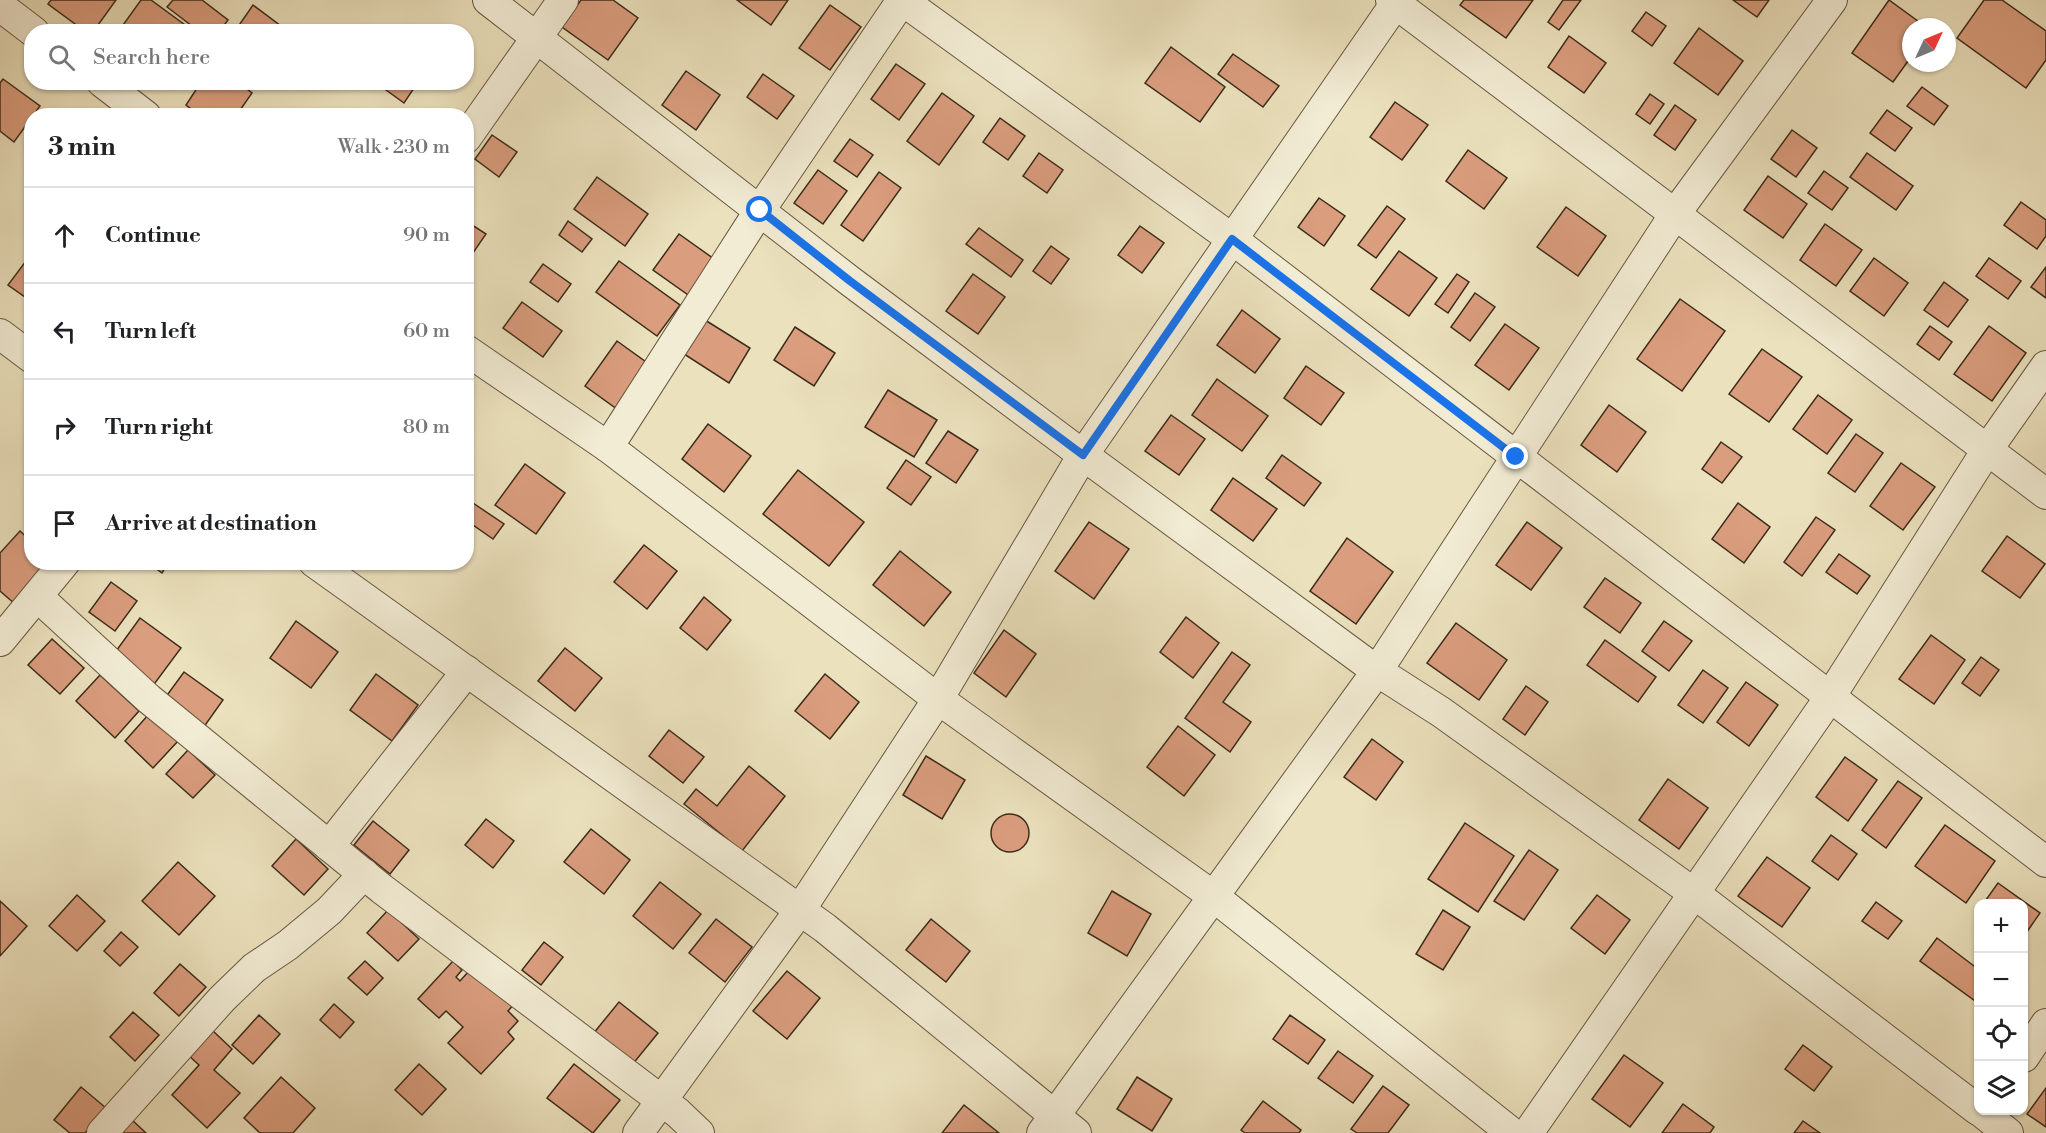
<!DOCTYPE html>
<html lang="en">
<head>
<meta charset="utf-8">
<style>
  :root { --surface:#fff; --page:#f6f6f6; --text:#202124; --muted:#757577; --line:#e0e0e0 }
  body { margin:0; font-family:"Libre Bodoni",serif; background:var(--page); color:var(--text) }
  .controls { position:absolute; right:18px; bottom:18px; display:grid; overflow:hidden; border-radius:12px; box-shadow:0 2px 4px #0004 }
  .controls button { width:54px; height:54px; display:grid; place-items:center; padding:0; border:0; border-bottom:2px solid var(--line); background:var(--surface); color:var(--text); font:30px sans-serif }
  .compass { position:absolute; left:1902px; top:18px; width:54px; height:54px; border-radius:50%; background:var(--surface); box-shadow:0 2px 4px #0004; rotate:46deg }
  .stop { position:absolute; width:18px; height:18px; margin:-14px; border:4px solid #1a73e8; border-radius:50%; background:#fff }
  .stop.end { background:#1a73e8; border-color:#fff; box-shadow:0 2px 6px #0008 }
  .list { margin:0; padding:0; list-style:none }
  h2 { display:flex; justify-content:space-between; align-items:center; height:78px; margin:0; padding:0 24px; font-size:26px }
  h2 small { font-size:20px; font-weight:400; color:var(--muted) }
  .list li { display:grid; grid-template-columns:39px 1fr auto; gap:18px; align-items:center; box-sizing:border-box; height:96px; padding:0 24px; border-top:2px solid var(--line) }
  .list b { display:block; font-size:22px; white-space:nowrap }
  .list em { font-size:20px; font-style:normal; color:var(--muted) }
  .icon { flex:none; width:33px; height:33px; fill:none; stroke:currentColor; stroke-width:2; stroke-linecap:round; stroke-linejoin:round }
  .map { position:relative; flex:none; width:2046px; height:1133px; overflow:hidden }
  .search { position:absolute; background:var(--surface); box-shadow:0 2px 4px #0004; left:24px; top:24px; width:450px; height:66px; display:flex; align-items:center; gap:15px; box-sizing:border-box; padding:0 21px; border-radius:24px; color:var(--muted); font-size:22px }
  .panel { position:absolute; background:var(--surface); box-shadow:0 2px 4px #0004; left:24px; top:108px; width:450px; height:462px; border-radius:24px }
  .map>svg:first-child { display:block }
</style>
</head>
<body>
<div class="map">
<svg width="2046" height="1133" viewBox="0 0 2046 1133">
  <rect width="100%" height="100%" fill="#ebe1bd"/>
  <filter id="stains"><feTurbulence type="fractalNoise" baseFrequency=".00333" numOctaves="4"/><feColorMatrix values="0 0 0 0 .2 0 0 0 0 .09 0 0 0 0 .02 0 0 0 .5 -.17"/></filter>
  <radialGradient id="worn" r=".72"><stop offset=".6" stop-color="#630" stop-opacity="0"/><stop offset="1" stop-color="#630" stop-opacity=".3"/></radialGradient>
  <!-- building -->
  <g fill="#da9d7e" stroke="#3c2c1a" stroke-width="1.5">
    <polygon points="51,0 116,0 93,32 86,32 48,4"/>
    <polygon points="141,0 151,0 185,25 181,32 118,32"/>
    <polygon points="173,0 202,0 228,20 219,32 200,32 167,7"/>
    <polygon points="581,0 613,0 638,18 608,60 562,27"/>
    <polygon points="737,0 788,0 771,25"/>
    <polygon points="1464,0 1533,0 1506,38 1460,5"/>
    <polygon points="1563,0 1581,0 1559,30 1548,22"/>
    <polygon points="1733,0 1769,0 1757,17"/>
    <polygon points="1889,0 1926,27 1911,27 1911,57 1893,82 1852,53"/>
    <polygon points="1984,0 2002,0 2046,31 2046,60 2026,88 1957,38"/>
    <polygon points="253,5 289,32 235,31"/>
    <polygon points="830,5 861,27 830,70 799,48"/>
    <polygon points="1646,12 1666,26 1652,46 1632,31"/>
    <polygon points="1699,28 1743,61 1718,95 1674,63"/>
    <polygon points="1569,36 1606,63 1584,93 1548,67"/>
    <polygon points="1171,47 1225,87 1200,122 1145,83"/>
    <polygon points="1233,54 1279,86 1263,107 1218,74"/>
    <polygon points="896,64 925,84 899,120 871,99"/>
    <polygon points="686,71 720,95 696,130 662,105"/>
    <polygon points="763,74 794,96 777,119 747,97"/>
    <polygon points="3,79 40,106 14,142 0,131 0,83"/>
    <polygon points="201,82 238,82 252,93 236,116 200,116 186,105"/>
    <polygon points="375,82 418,82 404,103"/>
    <polygon points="1922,87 1948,106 1934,125 1907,106"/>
    <polygon points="942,93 974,116 939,165 907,141"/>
    <polygon points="1650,94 1664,104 1650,124 1636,114"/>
    <polygon points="1395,102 1428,125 1402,160 1370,137"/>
    <polygon points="1675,105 1696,120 1675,150 1654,135"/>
    <polygon points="1887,110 1912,128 1895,151 1870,133"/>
    <polygon points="1000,118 1025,136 1008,160 983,142"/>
    <polygon points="1792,130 1817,148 1796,177 1771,159"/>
    <polygon points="492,135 517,152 499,177 475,159"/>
    <polygon points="850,139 873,155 857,177 834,161"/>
    <polygon points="1468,150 1507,178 1484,209 1446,181"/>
    <polygon points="1039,153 1063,170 1047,193 1023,176"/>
    <polygon points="1867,153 1913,186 1896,210 1850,177"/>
    <polygon points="818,170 847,191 823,224 794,203"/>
    <polygon points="1824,171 1848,188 1832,210 1808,193"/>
    <polygon points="879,172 901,188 863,241 841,225"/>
    <polygon points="1768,176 1807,204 1783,238 1744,210"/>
    <polygon points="597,177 648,214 625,246 574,209"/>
    <polygon points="1319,198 1345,216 1324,246 1298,227"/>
    <polygon points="2021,202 2046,220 2046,236 2037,249 2004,225"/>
    <polygon points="1387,206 1405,219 1376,258 1358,245"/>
    <polygon points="1566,207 1606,236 1578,276 1537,247"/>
    <polygon points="466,221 486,234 466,263"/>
    <polygon points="568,221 592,239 582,252 559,235"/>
    <polygon points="1825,224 1862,250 1836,286 1800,260"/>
    <polygon points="1140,226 1164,243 1142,273 1118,255"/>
    <polygon points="979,228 1023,260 1011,277 966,244"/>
    <polygon points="679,234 717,261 691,297 653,270"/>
    <polygon points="1051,246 1069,259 1051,284 1033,271"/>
    <polygon points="1399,251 1437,278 1409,316 1371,289"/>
    <polygon points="32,253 32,288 25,297 8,285"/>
    <polygon points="1874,258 1908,283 1884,316 1850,291"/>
    <polygon points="1989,258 2021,281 2008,299 1976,276"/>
    <polygon points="619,261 680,305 657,336 596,292"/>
    <polygon points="543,264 571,284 558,302 530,282"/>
    <polygon points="2046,267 2046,298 2031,287"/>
    <polygon points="973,274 1005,297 978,334 946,311"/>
    <polygon points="1457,274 1469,282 1448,313 1435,304"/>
    <polygon points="1944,282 1968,300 1948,327 1924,310"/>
    <polygon points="1475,293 1495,307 1470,341 1451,327"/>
    <polygon points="1680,299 1725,331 1682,391 1637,359"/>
    <polygon points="522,302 562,331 543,357 503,328"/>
    <polygon points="1242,310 1280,339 1255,373 1217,345"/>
    <polygon points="705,320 750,348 729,383 684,354"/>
    <polygon points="1505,324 1539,348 1509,390 1475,365"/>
    <polygon points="1930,326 1952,342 1939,360 1917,344"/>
    <polygon points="1989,326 2026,353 1992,401 1954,374"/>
    <polygon points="795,327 835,353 814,386 774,360"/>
    <polygon points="617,341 653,367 621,412 585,386"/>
    <polygon points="1762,349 1802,377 1769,422 1729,394"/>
    <polygon points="1306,366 1344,393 1321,425 1284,398"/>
    <polygon points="1217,379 1268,416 1242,451 1192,415"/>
    <polygon points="888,390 937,420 914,457 865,427"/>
    <polygon points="1818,395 1852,420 1827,454 1793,429"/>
    <polygon points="1609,405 1646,432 1617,472 1581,445"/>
    <polygon points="1171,415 1205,439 1179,475 1145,451"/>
    <polygon points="708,424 751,456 724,492 682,459"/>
    <polygon points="948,431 978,450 956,483 926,463"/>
    <polygon points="1856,434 1883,453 1855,492 1828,473"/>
    <polygon points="1721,442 1742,457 1722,483 1702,469"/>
    <polygon points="1282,455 1321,483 1304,506 1266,478"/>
    <polygon points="906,460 931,477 911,505 887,488"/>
    <polygon points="1901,463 1935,487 1903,530 1870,506"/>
    <polygon points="525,464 565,493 536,534 495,505"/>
    <polygon points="798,470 864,522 829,566 763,514"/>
    <polygon points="1233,478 1277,509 1253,541 1211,510"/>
    <polygon points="470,501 504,524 493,539 466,520 466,506"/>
    <polygon points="1738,503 1770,527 1744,563 1712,539"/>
    <polygon points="1816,517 1835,530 1802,576 1784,562"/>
    <polygon points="1089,522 1129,549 1094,599 1055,571"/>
    <polygon points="1527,522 1562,548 1531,590 1496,565"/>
    <polygon points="20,531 32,542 32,562 53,562 15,604 0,591 0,553"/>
    <polygon points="2007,536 2045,564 2020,598 1982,571"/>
    <polygon points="1347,538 1393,572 1356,624 1310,591"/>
    <polygon points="644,545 677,571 647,609 614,582"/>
    <polygon points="900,551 951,592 924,626 873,585"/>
    <polygon points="1839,554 1870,576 1857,594 1826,572"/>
    <polygon points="147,562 169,562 162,573"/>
    <polygon points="1605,578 1641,603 1620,633 1584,607"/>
    <polygon points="111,582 137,601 115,631 89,612"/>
    <polygon points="704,597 731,620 707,650 680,628"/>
    <polygon points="1186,617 1219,643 1193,678 1160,652"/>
    <polygon points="140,618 181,648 152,687 111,658"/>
    <polygon points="296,621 338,652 311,688 270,658"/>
    <polygon points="1664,621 1692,641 1669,671 1642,651"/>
    <polygon points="1456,623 1507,660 1479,700 1427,663"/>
    <polygon points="1004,630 1036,654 1006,697 974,673"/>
    <polygon points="1931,635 1965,660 1934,704 1899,679"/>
    <polygon points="52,639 84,668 60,694 28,665"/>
    <polygon points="1605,640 1656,677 1638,702 1587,665"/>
    <polygon points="565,648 602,678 575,711 538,681"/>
    <polygon points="1232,652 1250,665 1223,702 1251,722 1230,752 1185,718"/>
    <polygon points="1981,657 1999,670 1980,696 1962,683"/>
    <polygon points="1703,670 1728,688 1703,723 1678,705"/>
    <polygon points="184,672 223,700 201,731 162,702"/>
    <polygon points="376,674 418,705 392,741 350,710"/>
    <polygon points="825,674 859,702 830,739 795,711"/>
    <polygon points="100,675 139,711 115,738 76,701"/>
    <polygon points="1746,682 1778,705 1749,746 1717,722"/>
    <polygon points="1526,686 1548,702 1525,735 1503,719"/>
    <polygon points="149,714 178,741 153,768 125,741"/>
    <polygon points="1178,726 1215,755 1184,796 1147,767"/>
    <polygon points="669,730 704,757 683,783 649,756"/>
    <polygon points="1372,739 1403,762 1376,800 1344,777"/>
    <polygon points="188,750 215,775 193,798 166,774"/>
    <polygon points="926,756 965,780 942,819 903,795"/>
    <polygon points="1845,757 1877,780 1848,821 1816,797"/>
    <polygon points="749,766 785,796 742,851 684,804 696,789 717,806"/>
    <polygon points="1668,779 1708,808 1679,849 1639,820"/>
    <polygon points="1898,781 1922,798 1886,848 1862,830"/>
    <circle cx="1010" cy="833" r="19"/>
    <polygon points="486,819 514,841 493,868 465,845"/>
    <polygon points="373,821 409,850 390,874 354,845"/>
    <polygon points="1465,823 1514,856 1478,912 1428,879"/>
    <polygon points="1945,825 1995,861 1966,903 1915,866"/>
    <polygon points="591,829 630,860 604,894 564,862"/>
    <polygon points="1831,835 1857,854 1838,880 1812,861"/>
    <polygon points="296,839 328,869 304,895 272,866"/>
    <polygon points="1529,850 1558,870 1524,920 1494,901"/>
    <polygon points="1767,857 1810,888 1782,927 1738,896"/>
    <polygon points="178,862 215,896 179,935 142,901"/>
    <polygon points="660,882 701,914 673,949 633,916"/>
    <polygon points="1998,883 2040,913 2024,936 2024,904 1983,904"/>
    <polygon points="1112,891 1151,914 1127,956 1088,933"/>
    <polygon points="77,895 105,921 77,951 49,926"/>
    <polygon points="1597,895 1630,920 1605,954 1571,928"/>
    <polygon points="0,901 27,926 0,956"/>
    <polygon points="1876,902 1902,921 1888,939 1862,921"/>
    <polygon points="388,910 419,939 398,961 367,933"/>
    <polygon points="1443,910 1470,927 1443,970 1416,954"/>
    <polygon points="716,919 752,947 725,982 689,953"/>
    <polygon points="931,919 970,951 946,982 906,950"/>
    <polygon points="121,932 138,947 120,966 104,951"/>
    <polygon points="1937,938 1978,969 1978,1003 1920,961"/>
    <polygon points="544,942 563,957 541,985 522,970"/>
    <polygon points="365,961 383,978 367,995 348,978"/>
    <polygon points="453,961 462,970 456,977 460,981 469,971 516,1002 508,1011 518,1021 508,1032 514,1039 481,1074 448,1043 463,1027 446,1011 439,1018 418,999"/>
    <polygon points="180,964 206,987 179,1016 154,993"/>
    <polygon points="787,971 820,998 787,1039 753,1011"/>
    <polygon points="619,1002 658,1033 632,1065 593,1034"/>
    <polygon points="334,1004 354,1022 340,1038 320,1020"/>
    <polygon points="133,1012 159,1035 135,1061 110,1037"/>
    <polygon points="259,1015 280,1034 253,1064 232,1045"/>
    <polygon points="1290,1015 1325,1040 1308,1064 1273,1039"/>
    <polygon points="212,1030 232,1049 214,1070 240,1093 207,1128 172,1095 199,1065 188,1055"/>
    <polygon points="1803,1045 1832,1067 1814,1091 1785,1069"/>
    <polygon points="1338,1051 1373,1076 1353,1103 1318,1078"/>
    <polygon points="1624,1055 1663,1083 1630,1127 1592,1099"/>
    <polygon points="419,1064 446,1089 422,1115 395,1090"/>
    <polygon points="574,1064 620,1100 593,1133 547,1098"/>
    <polygon points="281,1077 315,1108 293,1133 260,1133 244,1118"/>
    <polygon points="1137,1077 1172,1099 1152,1131 1117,1109"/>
    <polygon points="1383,1086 1409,1105 1388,1133 1357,1133 1351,1129"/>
    <polygon points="81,1087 106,1108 85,1133 70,1133 54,1120"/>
    <polygon points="2046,1088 2046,1127 2027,1114"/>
    <polygon points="1263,1101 1301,1130 1299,1133 1245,1133 1241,1130"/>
    <polygon points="1683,1104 1714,1127 1710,1133 1662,1133"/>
    <polygon points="964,1105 999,1133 942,1133"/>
    <polygon points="131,1119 146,1133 118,1133"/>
    <polygon points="1803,1121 1820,1133 1794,1133"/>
  </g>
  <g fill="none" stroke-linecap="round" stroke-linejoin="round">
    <!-- street casing -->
    <g stroke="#685943" stroke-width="32">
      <g id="street">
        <polyline points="488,0 850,281 1083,455 1377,671 1441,712 1695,894 1978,1110"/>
        <polyline points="902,0 1232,239 2046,862"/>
        <polyline points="1391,0 2046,494"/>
        <polyline points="0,6 34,32"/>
        <polyline points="102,82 146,116"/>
        <polyline points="466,138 563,0"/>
        <polyline points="0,334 32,358"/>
        <polyline points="466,350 608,447 938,699 1213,896 1512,1133"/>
        <polyline points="608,447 760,210 902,0"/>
        <polyline points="314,562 825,928 1076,1133"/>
        <polyline points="38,597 149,699 382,889 678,1113 699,1133"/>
        <polyline points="0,641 65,562"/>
        <polyline points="329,846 467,671"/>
        <polyline points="2024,1057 2046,1024"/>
        <polyline points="1979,1110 2008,1133"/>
        <polyline points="102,1133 222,999 254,968 288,945 329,911 364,874"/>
        <polyline points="638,1133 800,910 938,699 1083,455 1398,0"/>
        <polyline points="1042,1133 1377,671 1675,214 1832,0"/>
        <polyline points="1528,1133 1830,697 1987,450 2046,366"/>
      </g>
    </g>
    <!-- street -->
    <use href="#street" stroke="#f2ecd4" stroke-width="30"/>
  </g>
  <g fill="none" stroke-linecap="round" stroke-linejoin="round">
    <!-- route -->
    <polyline stroke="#1a73e8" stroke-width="8" points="760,210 850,281 1083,455 1232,239 1516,457"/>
  </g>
  <rect width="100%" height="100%" filter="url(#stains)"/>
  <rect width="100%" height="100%" fill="url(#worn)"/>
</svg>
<div class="controls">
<button>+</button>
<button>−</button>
<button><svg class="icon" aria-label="locate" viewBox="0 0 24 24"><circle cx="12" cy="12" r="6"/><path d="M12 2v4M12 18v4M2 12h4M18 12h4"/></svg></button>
<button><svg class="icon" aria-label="layers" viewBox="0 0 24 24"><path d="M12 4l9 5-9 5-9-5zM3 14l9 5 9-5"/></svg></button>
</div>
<svg class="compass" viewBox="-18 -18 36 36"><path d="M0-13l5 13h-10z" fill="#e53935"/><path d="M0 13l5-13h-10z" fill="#757577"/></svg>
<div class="stop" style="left:760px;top:210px"></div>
<div class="stop end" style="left:1516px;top:457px"></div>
<div class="search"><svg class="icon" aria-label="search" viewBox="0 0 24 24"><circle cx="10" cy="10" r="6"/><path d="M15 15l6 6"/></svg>Search here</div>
<section class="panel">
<h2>3 min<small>Walk · 230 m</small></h2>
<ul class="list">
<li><svg class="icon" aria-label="ahead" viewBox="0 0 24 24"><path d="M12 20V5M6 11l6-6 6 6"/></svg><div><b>Continue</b></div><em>90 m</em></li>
<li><svg class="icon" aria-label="left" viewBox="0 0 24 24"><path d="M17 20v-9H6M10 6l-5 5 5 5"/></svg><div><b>Turn left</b></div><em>60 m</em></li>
<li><svg class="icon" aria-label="right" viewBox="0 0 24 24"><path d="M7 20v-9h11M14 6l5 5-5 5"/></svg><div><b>Turn right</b></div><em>80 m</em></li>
<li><svg class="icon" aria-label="arrive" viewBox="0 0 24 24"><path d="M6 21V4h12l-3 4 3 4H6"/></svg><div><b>Arrive at destination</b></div></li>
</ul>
</section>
</div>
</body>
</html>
